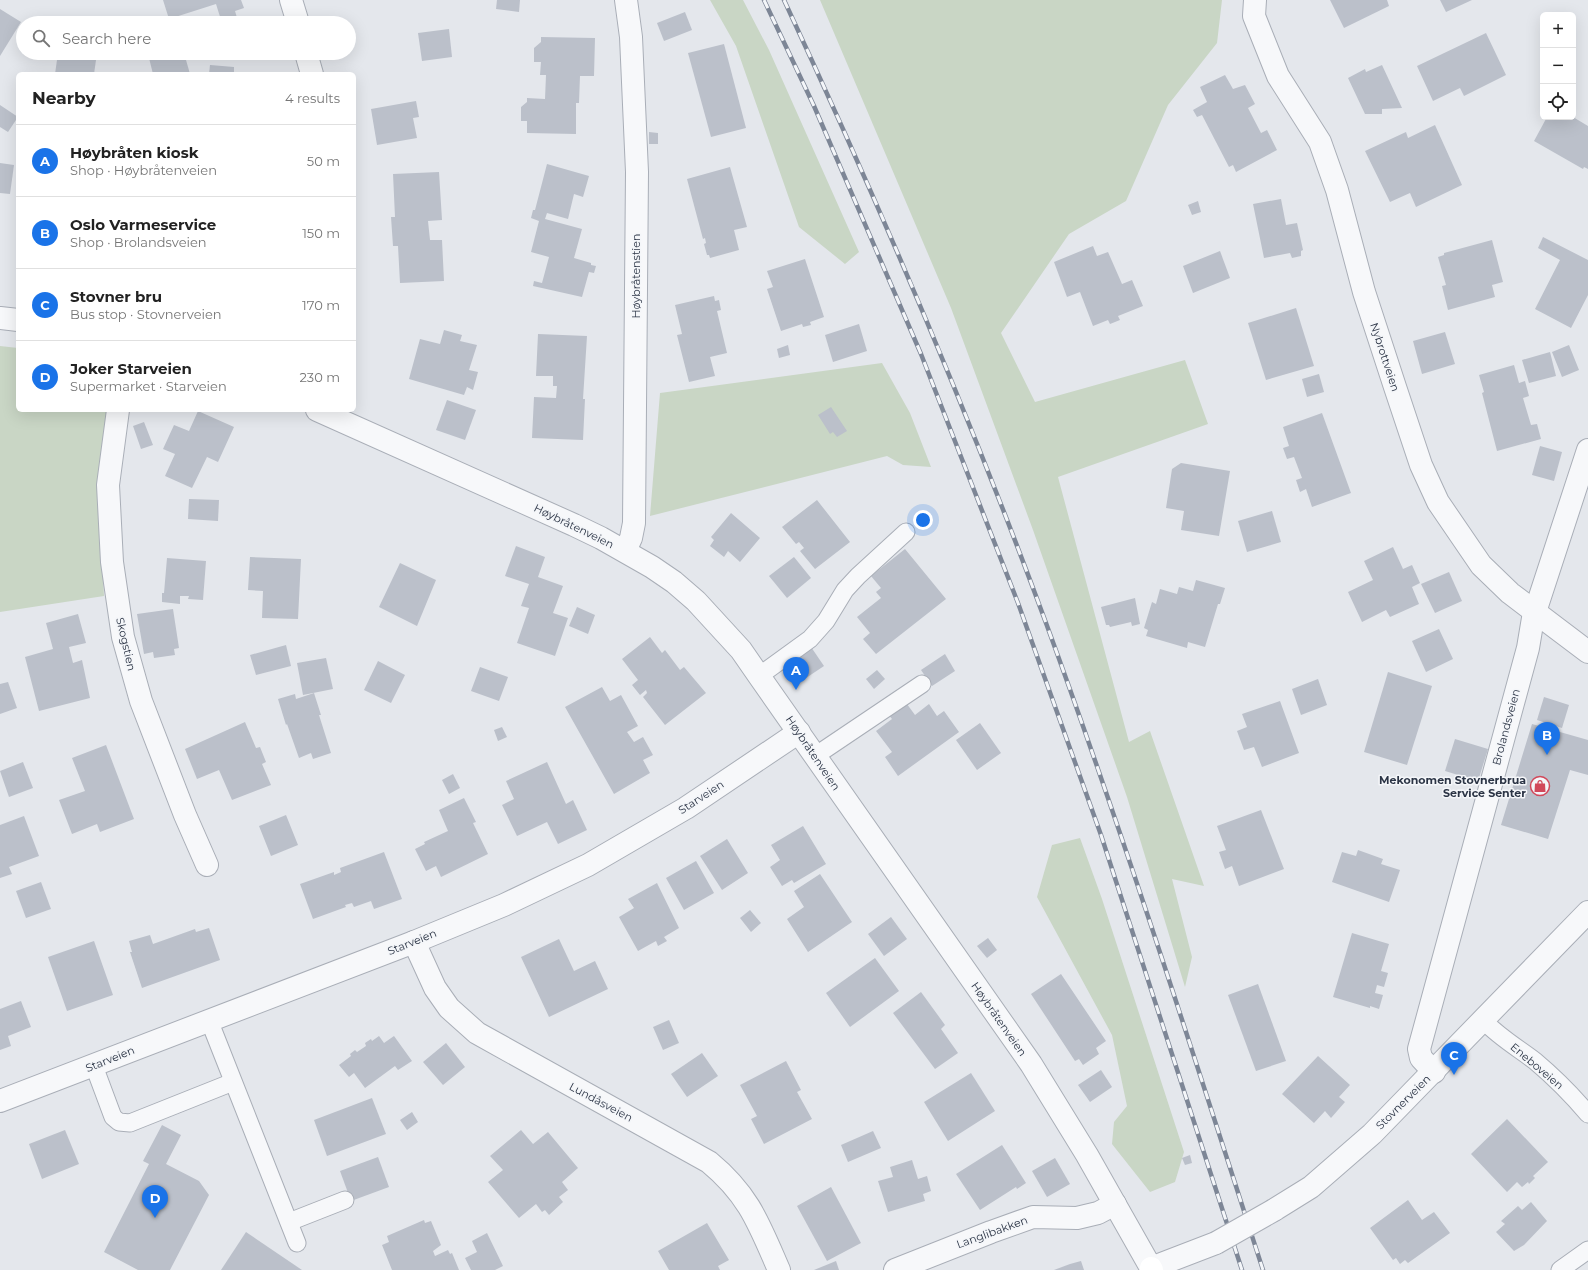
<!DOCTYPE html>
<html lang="en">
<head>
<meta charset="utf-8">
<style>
  :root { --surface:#fff; --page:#f2f2f2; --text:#222; --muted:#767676; --line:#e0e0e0; --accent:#1a73e8 }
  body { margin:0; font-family:Montserrat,sans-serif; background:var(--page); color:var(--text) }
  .controls { position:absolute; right:12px; top:12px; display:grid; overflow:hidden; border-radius:6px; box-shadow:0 4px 16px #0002 }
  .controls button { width:36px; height:36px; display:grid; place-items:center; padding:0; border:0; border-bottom:1px solid var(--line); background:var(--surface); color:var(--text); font:20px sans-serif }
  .you { position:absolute; left:923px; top:520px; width:14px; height:14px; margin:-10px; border:3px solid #fff; border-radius:50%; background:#1a73e8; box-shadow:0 0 0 6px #1a73e833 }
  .badge { display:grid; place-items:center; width:26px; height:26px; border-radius:50%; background:var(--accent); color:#fff; font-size:13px; font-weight:700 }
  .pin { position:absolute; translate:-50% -33px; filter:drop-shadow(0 1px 2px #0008) }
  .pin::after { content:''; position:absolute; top:21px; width:14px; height:12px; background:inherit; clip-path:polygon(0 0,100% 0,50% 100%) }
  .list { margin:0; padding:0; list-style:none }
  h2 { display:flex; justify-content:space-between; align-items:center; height:52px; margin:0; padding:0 16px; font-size:17px }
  h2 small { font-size:13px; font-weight:400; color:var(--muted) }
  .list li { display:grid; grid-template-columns:26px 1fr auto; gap:12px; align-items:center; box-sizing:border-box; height:72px; padding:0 16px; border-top:1px solid var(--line) }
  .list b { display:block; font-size:15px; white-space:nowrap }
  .list p { margin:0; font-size:13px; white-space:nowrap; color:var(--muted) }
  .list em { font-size:13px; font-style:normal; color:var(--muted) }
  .icon { flex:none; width:22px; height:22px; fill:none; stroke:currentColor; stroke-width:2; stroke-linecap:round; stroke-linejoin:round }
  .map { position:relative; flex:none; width:1588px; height:1270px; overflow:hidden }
  .search { position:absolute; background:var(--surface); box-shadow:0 4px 16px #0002; left:16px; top:16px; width:340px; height:44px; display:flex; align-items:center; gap:10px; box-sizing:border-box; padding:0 14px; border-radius:22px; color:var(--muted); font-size:15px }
  .panel { position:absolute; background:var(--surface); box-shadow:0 4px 16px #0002; left:16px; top:72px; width:340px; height:340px; border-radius:6px }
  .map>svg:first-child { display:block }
</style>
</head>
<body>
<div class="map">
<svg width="1588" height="1270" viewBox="0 0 1588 1270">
  <rect width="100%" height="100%" fill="#e4e7ec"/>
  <!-- green -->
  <g fill="#c9d6c5">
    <polygon points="710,0 743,0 769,50 859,252 845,264 799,227 736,46"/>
    <polygon points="820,0 1222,0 1217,43 1168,105 1126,201 1069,234 1001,333 1035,402 1185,360 1208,424 1058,477 1129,742 1150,731 1204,886 1172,879 1192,957 1185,987 1127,797 1033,530 951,308"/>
    <polygon points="0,346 18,348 18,410 108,410 101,541 104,596 0,612"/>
    <polygon points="882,363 910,413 931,467 903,465 887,456 650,516 660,393"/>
    <polygon points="1080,838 1102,899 1184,1152 1175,1182 1150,1192 1112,1144 1114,1122 1127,1106 1112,1035 1037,897 1052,845"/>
  </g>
  <!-- building -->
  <g fill="#bbc0ca">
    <polygon points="163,0 241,0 244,8 235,11 238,21 231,23 222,23 216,4 169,19"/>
    <polygon points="497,0 520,0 519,12 496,9"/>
    <polygon points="1330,0 1387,0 1389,6 1344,28"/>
    <polygon points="1440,0 1472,0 1446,12"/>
    <polygon points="0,9 21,22 0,56"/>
    <polygon points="685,12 692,30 664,41 657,23"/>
    <polygon points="64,18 98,22 98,23 63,23"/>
    <polygon points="449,29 452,57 422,61 418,33"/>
    <polygon points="1486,33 1506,75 1464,96 1460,88 1433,101 1417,66"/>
    <polygon points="541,37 595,38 594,76 580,76 579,103 576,103 576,134 527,133 527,121 521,121 521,107 527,102 527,98 545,99 546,75 540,75 541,62 534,62 534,48 541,42"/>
    <polygon points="724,44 746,128 711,137 688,53"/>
    <polygon points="58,53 97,53 94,74 55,74"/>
    <polygon points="166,53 184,53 190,74 153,74 149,58"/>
    <polygon points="210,65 234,67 234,74 209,74"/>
    <polygon points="1382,65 1402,108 1382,109 1382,114 1365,114 1348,78 1365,69 1366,72"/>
    <polygon points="1225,75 1233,89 1245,85 1255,104 1248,108 1261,133 1267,130 1277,150 1236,172 1233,165 1229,167 1202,115 1197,117 1193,110 1207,102 1200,87"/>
    <polygon points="416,101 419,117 413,118 417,138 377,145 371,109"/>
    <polygon points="0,105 18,117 8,132 0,127"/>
    <polygon points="1547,117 1573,117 1588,126 1588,169 1584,167 1583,169 1534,141"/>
    <polygon points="1435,125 1462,185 1416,207 1410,193 1390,202 1365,151 1406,132 1408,138"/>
    <polygon points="649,132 658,133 658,144 649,144"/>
    <polygon points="0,163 14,165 10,194 0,193"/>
    <polygon points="547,164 589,176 583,197 574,194 568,219 547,213 545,219 582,229 574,258 591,263 591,265 596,266 594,273 589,272 582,297 533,286 534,281 542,283 549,257 531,252 539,221 531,218 533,210 535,210"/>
    <polygon points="730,167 747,227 734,230 739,250 710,258 709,255 707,255 704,244 706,243 705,238 703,239 687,179"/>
    <polygon points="439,172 442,220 428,221 430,240 442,240 444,281 400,283 398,246 393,246 391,217 395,217 393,174"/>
    <polygon points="1281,199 1286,225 1297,223 1303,250 1301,251 1301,256 1292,258 1290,253 1264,258 1253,204"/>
    <polygon points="1198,201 1201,212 1192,215 1188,205"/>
    <polygon points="1543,237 1588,260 1588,295 1571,328 1535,309 1560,260 1538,248"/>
    <polygon points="1492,240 1503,282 1492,285 1495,297 1448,310 1442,286 1446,285 1438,257 1444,255 1444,253"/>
    <polygon points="1093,246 1097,256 1108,252 1122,284 1132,280 1143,306 1118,316 1120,320 1110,324 1108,320 1093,326 1080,292 1067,297 1054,262"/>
    <polygon points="1220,251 1230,278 1193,293 1183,266"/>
    <polygon points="805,259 824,317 810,322 811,325 803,327 802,324 781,331 767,289 773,287 767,271"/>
    <polygon points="714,296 715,301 719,300 721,310 717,311 727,353 710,357 715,376 689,382 677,335 682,334 675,305"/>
    <polygon points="1296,308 1314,366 1266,380 1248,323"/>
    <polygon points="859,324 867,351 833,362 825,335"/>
    <polygon points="444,330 462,335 460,341 477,345 469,370 478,372 473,390 467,387 464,395 409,379 420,339 440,344"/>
    <polygon points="1445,332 1455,364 1422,374 1413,341"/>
    <polygon points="538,334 587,336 583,399 585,399 583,440 532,438 534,397 556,398 557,386 553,386 553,376 536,376"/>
    <polygon points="788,345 790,355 779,358 777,349"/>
    <polygon points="1569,345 1579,370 1562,377 1552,352"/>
    <polygon points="1550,352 1556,376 1529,383 1522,360"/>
    <polygon points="1514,365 1519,383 1525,381 1529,396 1523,398 1531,425 1537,424 1541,439 1497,451 1482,393 1484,392 1479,375"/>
    <polygon points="1319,374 1324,392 1307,397 1302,379"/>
    <polygon points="447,400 476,410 465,440 436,430"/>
    <polygon points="831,407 847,431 837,437 833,432 830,434 818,415"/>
    <polygon points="198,411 234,427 218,462 207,457 192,488 165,476 175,454 163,449 174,425 189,431"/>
    <polygon points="1322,413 1351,493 1312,507 1306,489 1300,492 1296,480 1302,478 1294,457 1287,459 1283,448 1289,446 1283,427"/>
    <polygon points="144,422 153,445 141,449 133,426"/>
    <polygon points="1540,446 1562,452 1554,481 1532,475"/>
    <polygon points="1181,463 1230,471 1219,536 1181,530 1184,511 1166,508 1172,469"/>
    <polygon points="189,499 219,500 218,521 188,519"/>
    <polygon points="817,500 850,542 815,569 800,551 804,548 799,542 796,544 782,527"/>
    <polygon points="1272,511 1281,542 1247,552 1238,521"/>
    <polygon points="731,513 760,538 740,562 728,551 724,557 710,546 714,540 711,537"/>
    <polygon points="516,546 545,557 538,577 563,586 553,613 568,618 555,656 517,643 529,608 521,606 529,584 505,576"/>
    <polygon points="1393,547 1403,569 1412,565 1420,583 1412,587 1419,604 1390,617 1386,610 1362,622 1348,592 1373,580 1364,561"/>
    <polygon points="905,549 946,599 876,654 863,639 870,633 857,617 881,598 876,592 881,588 871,576"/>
    <polygon points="250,557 301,559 298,619 262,618 263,591 248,590"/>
    <polygon points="794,557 811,578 787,598 769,576"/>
    <polygon points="167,558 206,561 203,600 188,599 189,596 180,596 180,604 162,602 162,593 164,593"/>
    <polygon points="400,563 436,580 417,626 379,607"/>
    <polygon points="1449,572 1462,601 1435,613 1421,584"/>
    <polygon points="1196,580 1225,588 1220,604 1218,604 1205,647 1188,642 1187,648 1146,636 1148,630 1144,628 1152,602 1156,604 1160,589 1177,594 1179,587 1193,591"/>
    <polygon points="1135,598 1140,624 1132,626 1131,622 1110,627 1109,625 1106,625 1101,607"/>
    <polygon points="577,607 595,615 588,634 569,626"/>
    <polygon points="173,609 179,648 174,649 175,655 154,658 153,652 144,654 137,614"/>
    <polygon points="78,614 86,643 69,647 73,663 82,660 90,698 39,711 25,657 53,649 46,623"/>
    <polygon points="1439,629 1453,659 1426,672 1412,641"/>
    <polygon points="650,637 662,653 665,650 680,670 684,667 706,693 665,725 643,697 647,693 646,690 640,695 632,685 638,680 622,659"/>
    <polygon points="286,645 291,666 256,675 250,655"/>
    <polygon points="811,647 824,666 803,680 790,661"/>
    <polygon points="945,654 955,671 932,686 921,670"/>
    <polygon points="326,658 333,689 303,695 297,663"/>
    <polygon points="378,661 405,675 391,703 364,690"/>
    <polygon points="480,667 508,677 499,701 471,691"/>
    <polygon points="877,670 885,679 874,689 866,679"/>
    <polygon points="1388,672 1432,686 1407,765 1364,752"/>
    <polygon points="1318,679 1327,705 1301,715 1292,689"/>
    <polygon points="8,682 17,708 0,714 0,684"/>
    <polygon points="602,687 610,701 621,695 638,726 627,732 634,742 643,737 653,755 643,760 650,773 614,794 565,707"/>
    <polygon points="314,693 321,715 319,715 331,753 313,759 311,753 299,758 287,724 286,725 278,699 295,694 296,699"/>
    <polygon points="1544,697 1569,705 1562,728 1537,720"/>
    <polygon points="904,700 915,715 929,704 937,716 944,711 959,732 898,776 885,757 892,752 876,731 892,719 887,713"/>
    <polygon points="1280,701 1299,753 1262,767 1254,747 1244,750 1237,731 1247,727 1242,714"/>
    <polygon points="245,722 256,748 260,747 266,762 262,764 271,785 232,800 219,770 197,779 185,749"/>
    <polygon points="980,723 1001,753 977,770 956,740"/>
    <polygon points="1532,724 1588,740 1588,775 1570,770 1548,839 1501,825"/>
    <polygon points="502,727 507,737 498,741 494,730"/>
    <polygon points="1455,739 1488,749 1478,781 1445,771"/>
    <polygon points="106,745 134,819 100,832 97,824 72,834 59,800 85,791 72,758"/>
    <polygon points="23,762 33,788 9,797 0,771"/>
    <polygon points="547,762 566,804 573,800 587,830 558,844 547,822 517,836 502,805 514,799 506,781"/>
    <polygon points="453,774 460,788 449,794 442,780"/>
    <polygon points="464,798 476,822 473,823 488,854 441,877 436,866 426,871 415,849 425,844 424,842 448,831 439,810"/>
    <polygon points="1261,810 1284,869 1239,886 1232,866 1225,869 1219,852 1226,850 1217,826"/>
    <polygon points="286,815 298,845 271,856 259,826"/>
    <polygon points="24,816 39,856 9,867 12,874 0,878 0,825"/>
    <polygon points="803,826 826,864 794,883 792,880 782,886 770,867 780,860 771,845"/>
    <polygon points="727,839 748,873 722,890 700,856"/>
    <polygon points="1358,850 1383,859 1381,864 1400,870 1389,902 1332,882 1342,852 1356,856"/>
    <polygon points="384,852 402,899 374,909 371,901 354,907 352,903 345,905 346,907 313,919 300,884 334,872 334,875 341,872 340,868"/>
    <polygon points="696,861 714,893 684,910 666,878"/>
    <polygon points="820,874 852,922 808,952 787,919 804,907 794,891"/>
    <polygon points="41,882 51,909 26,918 16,891"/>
    <polygon points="657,883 679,928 664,937 667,941 658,946 656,941 638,951 619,917 634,908 628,899"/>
    <polygon points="750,910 761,923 751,932 740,918"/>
    <polygon points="891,917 907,939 884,956 868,934"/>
    <polygon points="209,928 220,960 142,988 130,952 132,952 129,941 150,935 153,944 195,929 196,932"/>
    <polygon points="1352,933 1389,944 1381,971 1388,973 1384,987 1377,985 1375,993 1383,995 1379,1009 1370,1006 1370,1008 1333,997"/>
    <polygon points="988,938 997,950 987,958 977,946"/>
    <polygon points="559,939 574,971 595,961 608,989 549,1017 521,957"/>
    <polygon points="94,941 113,995 67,1011 48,957"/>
    <polygon points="875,958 899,991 850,1027 826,993"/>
    <polygon points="1061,974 1106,1041 1096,1048 1099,1054 1083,1065 1079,1059 1075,1061 1031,994"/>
    <polygon points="1258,984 1286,1061 1256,1071 1228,995"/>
    <polygon points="921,992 945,1025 941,1029 958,1053 935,1069 893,1013"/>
    <polygon points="21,1001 31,1027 8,1036 11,1046 0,1050 0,1009"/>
    <polygon points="669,1020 679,1043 663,1050 653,1027"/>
    <polygon points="379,1036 384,1043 394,1036 412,1061 398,1070 395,1066 365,1088 354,1073 349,1077 339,1065 351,1056 350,1054 355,1050 357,1052 366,1046 365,1043 371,1039 372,1041"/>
    <polygon points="446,1043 465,1067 443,1085 423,1062"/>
    <polygon points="702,1053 718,1076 687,1097 671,1074"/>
    <polygon points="1318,1056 1350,1085 1339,1097 1345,1102 1331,1118 1325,1111 1314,1123 1282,1094"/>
    <polygon points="786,1061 801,1090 797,1092 812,1119 764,1144 751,1119 757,1116 740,1085"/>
    <polygon points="1101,1070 1112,1087 1090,1102 1078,1085"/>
    <polygon points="971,1073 995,1111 948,1141 924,1102"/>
    <polygon points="372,1098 386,1134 327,1156 314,1120"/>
    <polygon points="412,1112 418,1122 407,1130 400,1120"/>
    <polygon points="1507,1119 1548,1162 1533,1176 1535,1178 1529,1184 1528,1182 1522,1187 1517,1182 1507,1192 1471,1154"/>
    <polygon points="162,1125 181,1135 166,1164 199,1181 209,1195 170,1270 138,1270 104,1252 149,1164 143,1161"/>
    <polygon points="65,1130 79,1164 42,1179 29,1144"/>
    <polygon points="521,1130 533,1144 548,1132 578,1168 562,1182 568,1190 559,1197 563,1202 549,1215 545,1210 542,1212 536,1204 519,1218 488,1182 503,1170 490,1156"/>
    <polygon points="873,1131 881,1148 848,1162 841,1145"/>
    <polygon points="1002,1145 1026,1183 1017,1189 1016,1187 980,1210 956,1174"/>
    <polygon points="1190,1155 1192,1163 1185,1165 1182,1158"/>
    <polygon points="378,1157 389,1187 351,1201 340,1171"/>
    <polygon points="1055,1158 1070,1184 1047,1197 1032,1171"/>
    <polygon points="912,1160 918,1179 927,1176 931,1191 923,1194 925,1201 888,1212 878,1181 893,1177 890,1167"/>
    <polygon points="831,1187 861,1243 827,1261 797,1206"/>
    <polygon points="1408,1200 1422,1220 1434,1212 1450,1233 1408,1263 1405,1260 1400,1264 1396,1258 1393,1260 1370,1228"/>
    <polygon points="1531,1202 1547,1221 1524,1245 1514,1251 1496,1232 1505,1224 1501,1221 1518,1206 1522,1210"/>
    <polygon points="424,1220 425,1223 431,1221 441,1245 433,1251 435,1256 448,1250 450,1254 452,1253 459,1270 392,1270 382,1245 389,1242 387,1236"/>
    <polygon points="707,1223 729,1260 718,1266 720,1270 669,1270 658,1251"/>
    <polygon points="246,1232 302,1270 221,1270"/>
    <polygon points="487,1233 503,1266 495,1270 471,1270 465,1258 477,1252 472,1241"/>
    <polygon points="836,1261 839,1270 814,1270"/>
    <polygon points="1081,1261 1084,1270 1054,1270 1070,1264"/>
  </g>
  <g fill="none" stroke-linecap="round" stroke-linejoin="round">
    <!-- service casing -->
    <g stroke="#a9aeb7" stroke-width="19">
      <g id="service">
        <polyline points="759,676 810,639 826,621 845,590 858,576 906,532"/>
        <polyline points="815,756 922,684"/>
        <polyline points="209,1020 297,1243"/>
        <path d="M1484 1021C1499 1037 1518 1048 1535 1061 1554 1077 1572 1095 1588 1114"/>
        <polyline points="94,1066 113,1117 119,1122 130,1123 233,1082"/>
        <polyline points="289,1222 345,1200"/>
        <polyline points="1560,1270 1588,1250"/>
      </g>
    </g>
    <!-- minor casing -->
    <g stroke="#a9aeb7" stroke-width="24">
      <g id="minor">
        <polyline points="1255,0 1254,16 1278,76 1320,142 1337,190 1364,292 1395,387 1421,465 1438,502 1481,565 1510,593 1588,652"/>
        <polyline points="118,410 108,485 112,562 123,637 141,701 185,815 207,865"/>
        <polyline points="625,551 631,538 634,523 637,172 631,37 626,0"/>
        <path d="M414 942 435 988 449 1008 477 1033 709 1162C749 1195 759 1224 779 1270"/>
        <polyline points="1434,1072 1421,1058 1419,1049 1528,648 1533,618 1588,450"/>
        <polyline points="895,1270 991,1232 1033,1217 1077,1218 1098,1213 1115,1204"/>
      </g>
    </g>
    <!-- tertiary casing -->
    <g stroke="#a9aeb7" stroke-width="24">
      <g id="tertiary">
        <polyline points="291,0 298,23"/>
        <polyline points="306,53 312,74"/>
        <polyline points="0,318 18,320"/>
        <polyline points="317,410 574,525 601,538 652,567 674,582 696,601 741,650 759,676 1031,1064 1087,1155 1151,1268 1216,1243"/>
        <polyline points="0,1101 414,942 504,905 588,865 686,808 799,732"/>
        <polyline points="1274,1210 1311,1187 1372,1134 1588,912"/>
      </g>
    </g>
    <!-- secondary casing -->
    <g stroke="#a9aeb7" stroke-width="24">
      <polyline id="secondary" points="1151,1268 1152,1270"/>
    </g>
    <!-- service -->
    <use href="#service" stroke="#f7f8fa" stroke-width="17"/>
    <!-- minor -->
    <use href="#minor" stroke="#f7f8fa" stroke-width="22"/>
    <!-- tertiary -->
    <use href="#tertiary" stroke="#f7f8fa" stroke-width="22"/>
    <!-- secondary -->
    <use href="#secondary" stroke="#fff" stroke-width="22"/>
    <!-- rail casing -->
    <g stroke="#7d8696" stroke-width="4.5">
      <g id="rail">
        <polyline points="764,0 814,106 921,354 1018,603 1101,835 1242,1270"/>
        <path d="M784 0C879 204 968 411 1046 623 1124 836 1193 1053 1263 1270"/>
      </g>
    </g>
    <!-- rail -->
    <use href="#rail" stroke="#f4f6f9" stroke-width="3" stroke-dasharray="9" stroke-linecap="butt"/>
    <!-- tertiary-bridge casing -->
    <g stroke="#a9aeb7" stroke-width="24" stroke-linecap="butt">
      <polyline id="tertiary-bridge" points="1216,1243 1274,1210"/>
    </g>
    <!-- tertiary-bridge -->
    <use href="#tertiary-bridge" stroke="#f7f8fa" stroke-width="22"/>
  </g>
  <!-- icons -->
  <defs>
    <g id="shop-ring" transform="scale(1)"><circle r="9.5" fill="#f4f6f9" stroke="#d1495b" stroke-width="1.5"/><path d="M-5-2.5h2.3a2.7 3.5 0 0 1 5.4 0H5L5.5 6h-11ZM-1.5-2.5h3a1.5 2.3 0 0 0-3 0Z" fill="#d1495b"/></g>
  </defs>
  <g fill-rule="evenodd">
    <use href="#shop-ring" x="1540" y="786"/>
  </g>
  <g text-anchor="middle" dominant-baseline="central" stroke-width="3" stroke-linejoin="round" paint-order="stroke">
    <!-- street labels -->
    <g font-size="11" fill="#2b3445" stroke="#f4f6f9">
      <text transform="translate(636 276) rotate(-90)">Høybråtenstien</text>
      <text transform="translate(1385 357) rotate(72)">Nybrottveien</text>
      <text transform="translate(574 526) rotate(26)">Høybråtenveien</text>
      <text transform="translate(126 644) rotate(77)">Skogstien</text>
      <text transform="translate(1506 727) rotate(-75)">Brolandsveien</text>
      <text transform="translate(813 753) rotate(56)">Høybråtenveien</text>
      <text transform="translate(701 797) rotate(-33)">Starveien</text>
      <text transform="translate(412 942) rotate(-22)">Starveien</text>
      <text transform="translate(999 1019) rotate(55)">Høybråtenveien</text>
      <text transform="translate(110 1059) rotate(-22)">Starveien</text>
      <text transform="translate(1537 1066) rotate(40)">Eneboveien</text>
      <text transform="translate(601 1102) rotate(28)">Lundåsveien</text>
      <text transform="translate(1403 1102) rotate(-45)">Stovnerveien</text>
      <text transform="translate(992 1232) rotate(-20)">Langlibakken</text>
    </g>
    <!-- poi labels -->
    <g font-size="11" font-weight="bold" fill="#2b3445" stroke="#f4f6f9" text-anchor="end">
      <text x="1526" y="780">Mekonomen Stovnerbrua<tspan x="1526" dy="13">Service Senter</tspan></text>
    </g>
  </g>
</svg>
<div class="controls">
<button>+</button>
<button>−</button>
<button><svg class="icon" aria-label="locate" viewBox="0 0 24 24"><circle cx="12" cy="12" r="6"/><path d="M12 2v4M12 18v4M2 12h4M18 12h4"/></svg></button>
</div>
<div class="you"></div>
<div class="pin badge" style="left:796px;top:690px">A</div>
<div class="pin badge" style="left:1547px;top:755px">B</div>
<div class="pin badge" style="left:1454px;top:1075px">C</div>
<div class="pin badge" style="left:155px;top:1218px">D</div>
<div class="search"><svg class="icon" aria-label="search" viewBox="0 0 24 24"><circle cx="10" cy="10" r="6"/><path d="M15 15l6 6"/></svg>Search here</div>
<section class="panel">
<h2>Nearby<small>4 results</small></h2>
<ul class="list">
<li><span class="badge">A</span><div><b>Høybråten kiosk</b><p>Shop · Høybråtenveien</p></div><em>50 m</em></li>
<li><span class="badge">B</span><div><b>Oslo Varmeservice</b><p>Shop · Brolandsveien</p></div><em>150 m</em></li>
<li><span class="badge">C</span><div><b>Stovner bru</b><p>Bus stop · Stovnerveien</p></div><em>170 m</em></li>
<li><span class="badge">D</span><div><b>Joker Starveien</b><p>Supermarket · Starveien</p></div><em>230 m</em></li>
</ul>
</section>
</div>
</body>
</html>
